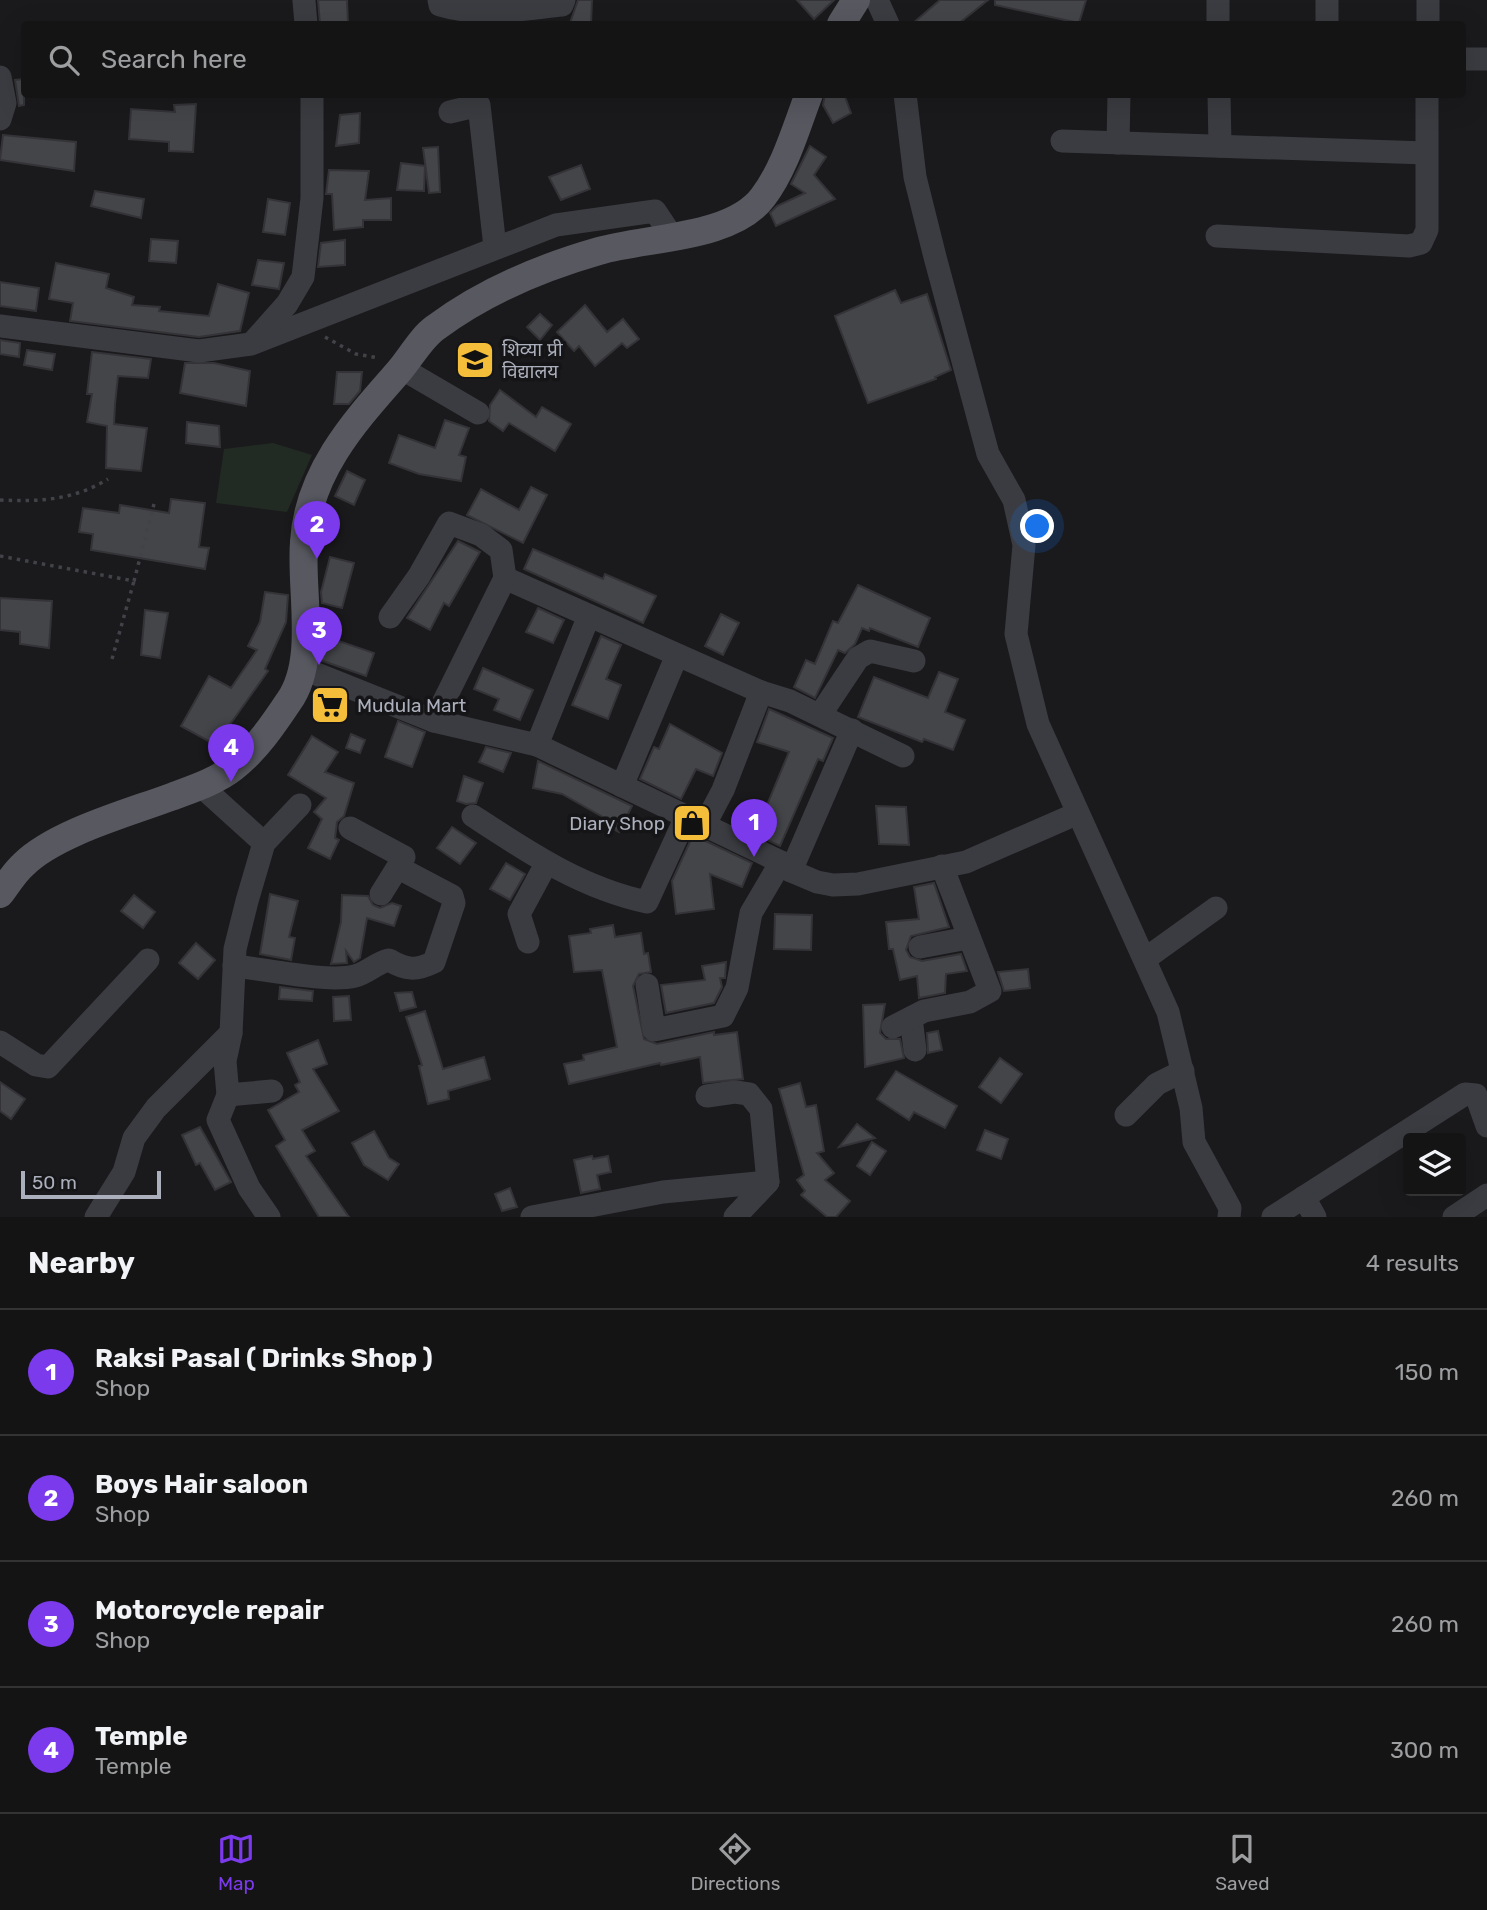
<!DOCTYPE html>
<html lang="en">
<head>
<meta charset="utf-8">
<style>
  :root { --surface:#141415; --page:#212122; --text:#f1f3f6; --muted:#9d9ea0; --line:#333334; --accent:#7c3aed }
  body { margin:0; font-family:Rubik,"Noto Sans Devanagari",sans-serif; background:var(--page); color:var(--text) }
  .controls { position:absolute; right:21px; bottom:21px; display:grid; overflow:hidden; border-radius:7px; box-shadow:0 7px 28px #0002 }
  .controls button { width:63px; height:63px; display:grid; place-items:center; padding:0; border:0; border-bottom:2px solid var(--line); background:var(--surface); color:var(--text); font:35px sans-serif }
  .scale { position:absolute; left:21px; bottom:18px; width:140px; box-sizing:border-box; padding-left:7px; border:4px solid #acb0bc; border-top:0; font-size:19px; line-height:24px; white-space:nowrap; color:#acb0bc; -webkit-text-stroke:5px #151517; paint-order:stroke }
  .you { position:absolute; left:1038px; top:527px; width:24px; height:24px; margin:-18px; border:5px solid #fff; border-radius:50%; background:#1a73e8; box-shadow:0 0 0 10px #1a73e833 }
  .badge { display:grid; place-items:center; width:46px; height:46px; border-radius:50%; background:var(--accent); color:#fff; font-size:23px; font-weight:700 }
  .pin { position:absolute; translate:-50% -58px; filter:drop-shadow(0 2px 4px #0008) }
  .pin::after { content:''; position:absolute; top:37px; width:24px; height:21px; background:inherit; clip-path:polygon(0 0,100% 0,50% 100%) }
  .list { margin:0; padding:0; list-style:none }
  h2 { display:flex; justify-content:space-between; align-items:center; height:91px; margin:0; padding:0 28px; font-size:30px }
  h2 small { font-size:23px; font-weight:400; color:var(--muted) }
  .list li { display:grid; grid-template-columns:46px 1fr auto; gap:21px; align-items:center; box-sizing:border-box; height:126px; padding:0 28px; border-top:2px solid var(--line) }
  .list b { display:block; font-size:26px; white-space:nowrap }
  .list p { margin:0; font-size:23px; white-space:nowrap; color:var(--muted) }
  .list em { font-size:23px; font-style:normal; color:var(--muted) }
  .icon { flex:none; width:38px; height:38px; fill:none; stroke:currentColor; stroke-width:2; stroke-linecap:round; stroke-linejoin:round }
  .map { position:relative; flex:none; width:1487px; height:1217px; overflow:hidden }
  .search { position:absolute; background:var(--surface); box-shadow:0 7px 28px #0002; left:21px; right:21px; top:21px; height:77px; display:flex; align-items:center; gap:18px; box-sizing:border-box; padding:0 24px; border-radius:7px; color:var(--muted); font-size:26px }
  .sheet { height:595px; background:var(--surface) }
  nav { display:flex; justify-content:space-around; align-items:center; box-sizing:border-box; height:98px; border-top:2px solid var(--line); background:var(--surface); font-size:19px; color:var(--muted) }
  nav a { display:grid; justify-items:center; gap:4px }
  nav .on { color:var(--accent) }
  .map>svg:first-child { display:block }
</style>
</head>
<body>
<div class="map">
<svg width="1487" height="1217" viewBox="0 0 1487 1217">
  <rect width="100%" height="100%" fill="#1a1a1c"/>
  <!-- green -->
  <polygon fill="#222b23" points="273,443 312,455 287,512 216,503 224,449"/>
  <!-- building -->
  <g fill="#444549" stroke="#343438" stroke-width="2">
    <polygon points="318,0 347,0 348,24 320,24"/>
    <polygon points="578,0 592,0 591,24 570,23"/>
    <polygon points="797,0 834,0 814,19"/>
    <polygon points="940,0 988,0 958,24 912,24"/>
    <polygon points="995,0 1086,0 1079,23 995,5"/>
    <polygon points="24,79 24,105 19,106 15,80"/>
    <polygon points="825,94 844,94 851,113 833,123 823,105"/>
    <polygon points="196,104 193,152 169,151 169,142 129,139 131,109 175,112 174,105"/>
    <polygon points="360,113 359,143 336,146 340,115"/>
    <polygon points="3,135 76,142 74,171 0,160"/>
    <polygon points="810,146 826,157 814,175 835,199 776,226 770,213 777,206 805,193 791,184"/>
    <polygon points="438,147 440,192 429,193 423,148"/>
    <polygon points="401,163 425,166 424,191 397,190"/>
    <polygon points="581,165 590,189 561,200 549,177"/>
    <polygon points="329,170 369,171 365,200 391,198 391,220 363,220 363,227 334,230 332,194 326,194"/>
    <polygon points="95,191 144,199 141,218 91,206"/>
    <polygon points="268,199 290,203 285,235 263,232"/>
    <polygon points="151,239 178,241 176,263 149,261"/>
    <polygon points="345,240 345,265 318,267 321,243"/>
    <polygon points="258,260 284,263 279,289 252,285"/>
    <polygon points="56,263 109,274 106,288 134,297 132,305 160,307 159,311 209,316 218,284 249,293 240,331 199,337 70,321 73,303 49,299"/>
    <polygon points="0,282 39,288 36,311 0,306"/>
    <polygon points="895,290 901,303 927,294 951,370 935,377 936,379 868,403 835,316"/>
    <polygon points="585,305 607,332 623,319 639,339 627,348 622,343 595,366 579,346 574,351 557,332"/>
    <polygon points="540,314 552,325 540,340 527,327"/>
    <polygon points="0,340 20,343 19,357 0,354"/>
    <polygon points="27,350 55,354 52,370 24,365"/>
    <polygon points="92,352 151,359 148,378 118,376 115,404 114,424 147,428 141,471 106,468 107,426 87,422 92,394 87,394"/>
    <polygon points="185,363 214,363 250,371 246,406 180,393"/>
    <polygon points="337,372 362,372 360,391 349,404 334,404"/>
    <polygon points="500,390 536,417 542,407 571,424 555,451 509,423 503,431 489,421 490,405"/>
    <polygon points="445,420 469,428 459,455 466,457 461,481 419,474 389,463 399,435 435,448"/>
    <polygon points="187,422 219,426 220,447 186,443"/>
    <polygon points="347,471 365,480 354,505 335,496"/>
    <polygon points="531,487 547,495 523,543 467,515 481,489 519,510"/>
    <polygon points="171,499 205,503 199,547 209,548 205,569 91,550 93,534 79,532 83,508 119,513 120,505 169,513"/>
    <polygon points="458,541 480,552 449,606 444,603 430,630 407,618"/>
    <polygon points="533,549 603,579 605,574 656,596 643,623 524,569"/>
    <polygon points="330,557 354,563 342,608 322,603 321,592"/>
    <polygon points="858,585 930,618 918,647 870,628 869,631 862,628 855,644 845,653 838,650 815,698 794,687 806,660 815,664 833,621 838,623"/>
    <polygon points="265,592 288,595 286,622 265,669 268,671 221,737 217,735 212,743 181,726 209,676 231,688 257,650 248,646 260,622"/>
    <polygon points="0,598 52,601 49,648 20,644 20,632 0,630"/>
    <polygon points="538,608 564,620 553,643 526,632"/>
    <polygon points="145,610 168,613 160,658 141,655"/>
    <polygon points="721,614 739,623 723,655 705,646"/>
    <polygon points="601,636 621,645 606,679 621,685 608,719 572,705"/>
    <polygon points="327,637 374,653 366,676 320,660"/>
    <polygon points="483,668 533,690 520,720 494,710 499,699 474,689"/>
    <polygon points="939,672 958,679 945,712 965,720 953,750 924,739 922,742 858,717 874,677 928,698"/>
    <polygon points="769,709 833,738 823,761 818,759 780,846 755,834 789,752 757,742"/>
    <polygon points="398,721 425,732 412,767 385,757"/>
    <polygon points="670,724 722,753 713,776 696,769 681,799 640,779 654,747 659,749"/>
    <polygon points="351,734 365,740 360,753 346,748"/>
    <polygon points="312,736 338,752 325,772 354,783 344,816 337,822 335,838 339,840 330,859 308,848 322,819 314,812 326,798 288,775"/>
    <polygon points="486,747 511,753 503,772 479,762"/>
    <polygon points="538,761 632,806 619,832 599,821 601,816 562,794 533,788"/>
    <polygon points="464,776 483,783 476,803 466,804 457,801"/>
    <polygon points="876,806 906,807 909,845 879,844"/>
    <polygon points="452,827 476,843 460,864 437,848"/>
    <polygon points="693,835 752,863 742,887 710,874 714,909 676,914 672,881"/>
    <polygon points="506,863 525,874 510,900 490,889"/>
    <polygon points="934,883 949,927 911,936 906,950 910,957 922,961 961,954 967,971 946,974 945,993 919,998 917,976 900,980 893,949 889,949 886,922 919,919 914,887"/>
    <polygon points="270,894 298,901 289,937 295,938 291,960 260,954"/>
    <polygon points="134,895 155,912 143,928 121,911"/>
    <polygon points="342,895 368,896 373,905 380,908 392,903 401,906 394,926 367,918 360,958 354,962 346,951 347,963 331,964 341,922"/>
    <polygon points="775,914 812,915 811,950 774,949"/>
    <polygon points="613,925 615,937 641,933 644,954 648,953 651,972 639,974 633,986 644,1039 657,1044 714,1032 714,1035 737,1032 743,1079 703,1083 700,1057 661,1065 660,1063 569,1084 564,1064 584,1060 583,1055 617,1047 602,970 574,972 569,936 591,933 590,929"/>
    <polygon points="196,943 215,960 198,979 179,963"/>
    <polygon points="726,962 725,978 720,978 722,987 714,1003 666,1013 661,985 705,980 702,966"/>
    <polygon points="1028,969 1030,988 1004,991 998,972"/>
    <polygon points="280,987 313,991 312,1001 279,999"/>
    <polygon points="412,992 416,1007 400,1011 395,993"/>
    <polygon points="349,996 351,1020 334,1021 333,997"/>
    <polygon points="885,1004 880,1033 886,1039 900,1039 904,1058 865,1067 863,1005"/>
    <polygon points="425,1011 443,1069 484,1057 490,1079 448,1091 449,1099 428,1104 419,1066 422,1065 406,1017"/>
    <polygon points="938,1031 942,1050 928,1053 927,1033"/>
    <polygon points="318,1040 327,1064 313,1069 339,1111 302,1130 315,1151 306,1156 349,1217 319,1217 276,1146 285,1140 268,1110 299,1092 295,1085 300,1082 287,1053"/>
    <polygon points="1000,1058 1022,1074 1001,1103 979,1087"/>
    <polygon points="896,1071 957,1106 945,1128 914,1112 909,1120 877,1099"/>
    <polygon points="0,1082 25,1099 11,1119 0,1111"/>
    <polygon points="800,1083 806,1107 816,1105 824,1151 817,1153 834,1173 825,1180 850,1201 836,1217 827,1217 801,1195 805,1191 797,1180 804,1175 779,1089"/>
    <polygon points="857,1124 875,1138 839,1147"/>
    <polygon points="200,1127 231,1182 215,1190 200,1163 196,1165 182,1135"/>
    <polygon points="985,1130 1008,1139 1001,1159 977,1150"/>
    <polygon points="374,1131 389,1158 399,1164 388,1180 364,1165 352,1143"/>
    <polygon points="872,1142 886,1151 870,1175 857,1166"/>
    <polygon points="592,1156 593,1159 608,1156 611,1172 597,1175 600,1189 581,1193 574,1160"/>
    <polygon points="510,1188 517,1207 502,1211 495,1194"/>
  </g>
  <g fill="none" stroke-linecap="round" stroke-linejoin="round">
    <!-- path -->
    <g stroke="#414348" stroke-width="3.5" stroke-dasharray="3.5 5" stroke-linecap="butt">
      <polyline points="325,337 356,354 379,358"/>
      <path d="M0 500C39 502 74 500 108 479"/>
      <polyline points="0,556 134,581 154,504"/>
      <polyline points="112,659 134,581"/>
    </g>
    <!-- minor -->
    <g stroke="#3b3c41" stroke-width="23">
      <path d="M439 0 440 5C479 17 523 9 562 5L564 0"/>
      <polyline points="877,0 888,24"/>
      <polyline points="1218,0 1218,24"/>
      <polyline points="1428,0 1428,24"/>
      <polyline points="304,1 306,24"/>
      <polyline points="1327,24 1327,0"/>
      <polyline points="1462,59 1487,59"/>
      <polyline points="0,77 5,103 0,119"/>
      <polyline points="905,94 915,177 935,257 988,454 1014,500 1024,545 1016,634 1038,724 1168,1012 1191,1108 1194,1142 1230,1208 1229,1217"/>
      <polyline points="1219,94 1220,146"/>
      <polyline points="450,112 479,105 495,247"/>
      <polyline points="1062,141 1426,153"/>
      <polyline points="1118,143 1119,94"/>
      <polyline points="1217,236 1409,246 1421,243 1427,230 1427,94"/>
      <polyline points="0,326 199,351 251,344 556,225 655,211 671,235"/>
      <polyline points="255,340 287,304 303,277 312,198 312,94"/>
      <polyline points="401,368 478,413"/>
      <polyline points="505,578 761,692 790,701 903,756"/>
      <polyline points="390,617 419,576 449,523 481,535 501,550 505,578 434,721"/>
      <polyline points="304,669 434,721 537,745 781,862 791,871 817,882 833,885 858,884 966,862 1076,814"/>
      <polyline points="820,715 858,658 870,651 914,661"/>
      <polyline points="537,745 588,618"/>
      <polyline points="201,786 264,843"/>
      <polyline points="622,786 677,655"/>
      <path d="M473 816C528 852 581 888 647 902L686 817"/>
      <polyline points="704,826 723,790 761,692"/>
      <polyline points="350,828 404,857 381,894"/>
      <polyline points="791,871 852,730"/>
      <polyline points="528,942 519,914 546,864"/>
      <polyline points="920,947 968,938"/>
      <polyline points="1145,959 1216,908"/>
      <path d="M234 966C265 969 327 983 355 976 367 973 376 963 389 960 406 970 416 971 434 962L454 903 452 896 399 868"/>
      <polyline points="647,985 654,1030 723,1016 737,988 751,913 781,862"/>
      <polyline points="911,1018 915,1050"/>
      <polyline points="893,1027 924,1011 970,1002 990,991 942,866"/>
      <polyline points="0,1042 36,1065 48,1067 148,960"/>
      <polyline points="272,1091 228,1095 225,1061 231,1033 235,949 247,901 264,843 300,805"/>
      <polyline points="228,1095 218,1120 249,1188 269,1217"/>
      <polyline points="707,1096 735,1092 749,1094 761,1109 768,1182"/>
      <polyline points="1126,1115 1157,1084 1183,1071"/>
      <polyline points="1304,1197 1315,1217"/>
      <polyline points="96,1217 124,1172 134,1138 156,1108 231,1033"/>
      <polyline points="532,1217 663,1192 768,1182 735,1217"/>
      <polyline points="1273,1217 1465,1094 1476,1095 1487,1126"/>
      <polyline points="1454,1217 1487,1195"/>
    </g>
    <!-- major -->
    <g stroke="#575860" stroke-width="28">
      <polyline points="841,24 856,0"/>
      <path d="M0 894C7 885 14 873 23 865 55 833 128 813 171 797 192 789 215 782 233 768 256 750 273 725 289 701 318 660 300 590 304 542 308 472 355 421 399 371 411 357 421 338 435 328 483 292 543 267 599 251 646 237 732 239 763 197 785 168 796 128 809 94"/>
    </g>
  </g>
  <!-- icons -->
  <defs>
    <g id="school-square" transform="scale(2.0125)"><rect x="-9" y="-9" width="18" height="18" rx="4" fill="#f4be3a" stroke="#151517"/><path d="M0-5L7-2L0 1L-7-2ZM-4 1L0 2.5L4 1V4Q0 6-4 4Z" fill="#111"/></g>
    <g id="supermarket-square" transform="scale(2.0125)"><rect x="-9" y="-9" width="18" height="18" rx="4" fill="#f4be3a" stroke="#151517"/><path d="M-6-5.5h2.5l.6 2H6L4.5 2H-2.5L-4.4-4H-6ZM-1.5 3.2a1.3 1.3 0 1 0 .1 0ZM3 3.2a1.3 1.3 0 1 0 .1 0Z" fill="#111"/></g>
    <g id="shop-square" transform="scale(2.0125)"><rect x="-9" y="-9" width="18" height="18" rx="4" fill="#f4be3a" stroke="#151517"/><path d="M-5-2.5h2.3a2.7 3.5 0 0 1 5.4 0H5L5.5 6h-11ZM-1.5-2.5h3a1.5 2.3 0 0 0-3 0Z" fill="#111"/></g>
  </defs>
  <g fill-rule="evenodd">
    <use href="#school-square" x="475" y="360"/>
    <use href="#supermarket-square" x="330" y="705"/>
    <use href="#shop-square" x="692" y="823"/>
  </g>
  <g text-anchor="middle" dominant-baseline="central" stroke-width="7" stroke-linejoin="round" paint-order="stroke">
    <!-- poi labels -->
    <g font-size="19" fill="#acb0bc" stroke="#151517" text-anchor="start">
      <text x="502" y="349">शिव्या प्री<tspan x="502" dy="22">विद्यालय</tspan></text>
      <text x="357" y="705">Mudula Mart</text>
      <text x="665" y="823" text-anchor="end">Diary Shop</text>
    </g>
  </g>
</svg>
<div class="controls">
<button><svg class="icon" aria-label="layers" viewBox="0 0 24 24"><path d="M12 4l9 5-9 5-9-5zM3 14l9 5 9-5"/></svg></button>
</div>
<div class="scale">50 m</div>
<div class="you"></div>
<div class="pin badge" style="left:754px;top:857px">1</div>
<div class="pin badge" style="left:317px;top:559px">2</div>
<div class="pin badge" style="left:319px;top:665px">3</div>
<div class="pin badge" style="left:231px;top:782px">4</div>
<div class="search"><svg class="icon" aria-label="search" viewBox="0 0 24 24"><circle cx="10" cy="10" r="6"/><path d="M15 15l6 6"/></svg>Search here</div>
</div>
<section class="sheet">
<h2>Nearby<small>4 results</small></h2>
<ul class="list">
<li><span class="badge">1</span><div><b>Raksi Pasal ( Drinks Shop )</b><p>Shop</p></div><em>150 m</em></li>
<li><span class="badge">2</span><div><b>Boys Hair saloon</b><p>Shop</p></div><em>260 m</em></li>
<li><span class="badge">3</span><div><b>Motorcycle repair</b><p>Shop</p></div><em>260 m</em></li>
<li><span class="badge">4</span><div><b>Temple</b><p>Temple</p></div><em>300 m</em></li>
</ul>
</section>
<nav>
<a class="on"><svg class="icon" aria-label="map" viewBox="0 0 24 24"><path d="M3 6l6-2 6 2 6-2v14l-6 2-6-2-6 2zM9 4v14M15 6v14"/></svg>Map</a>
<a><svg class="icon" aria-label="directions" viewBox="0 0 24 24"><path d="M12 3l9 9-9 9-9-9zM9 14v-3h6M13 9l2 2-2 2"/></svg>Directions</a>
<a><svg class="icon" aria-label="saved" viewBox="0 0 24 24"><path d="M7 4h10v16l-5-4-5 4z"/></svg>Saved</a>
</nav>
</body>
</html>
